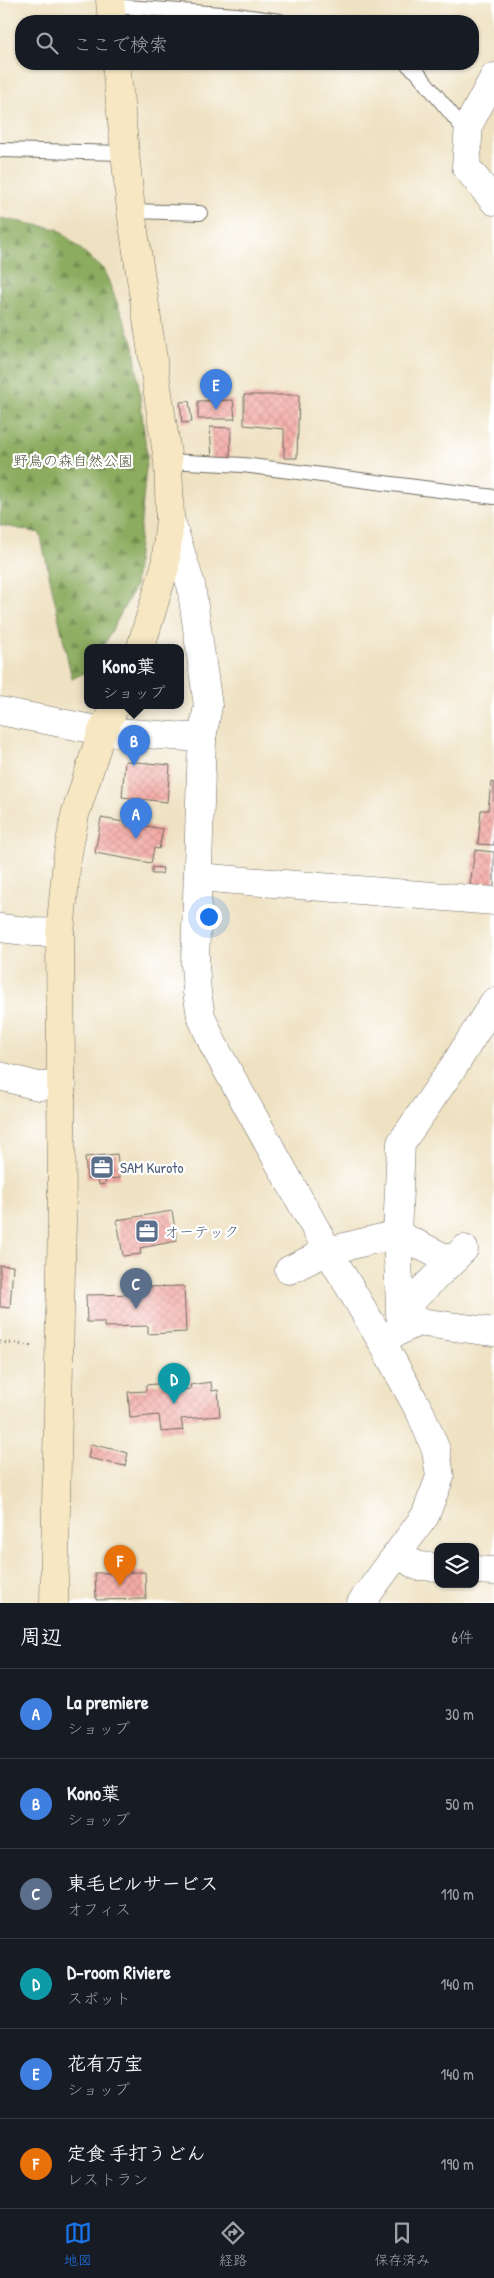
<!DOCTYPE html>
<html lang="ja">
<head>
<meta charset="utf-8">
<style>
  :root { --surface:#171b24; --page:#242831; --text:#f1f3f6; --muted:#9ea1a6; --line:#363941; --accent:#1a73e8 }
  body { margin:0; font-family:"Patrick Hand","Klee One",sans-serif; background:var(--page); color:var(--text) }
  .controls { position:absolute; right:15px; bottom:15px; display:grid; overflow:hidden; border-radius:10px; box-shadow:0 1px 4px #0004 }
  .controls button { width:45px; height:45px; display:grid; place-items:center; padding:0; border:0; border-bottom:1px solid var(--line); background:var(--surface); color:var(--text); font:25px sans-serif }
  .you { position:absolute; left:208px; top:916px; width:18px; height:18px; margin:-12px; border:4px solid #fff; border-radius:50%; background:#1a73e8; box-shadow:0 0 0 8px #1a73e833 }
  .badge { display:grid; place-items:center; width:32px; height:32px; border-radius:50%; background:var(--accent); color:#fff; font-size:16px; font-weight:700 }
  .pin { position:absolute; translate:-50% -41px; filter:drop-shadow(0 1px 2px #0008) }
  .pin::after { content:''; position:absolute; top:26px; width:18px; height:15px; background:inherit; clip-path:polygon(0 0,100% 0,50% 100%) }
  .popup { position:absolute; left:84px; top:644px; width:100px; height:65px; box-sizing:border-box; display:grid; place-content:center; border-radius:10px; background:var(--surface); filter:drop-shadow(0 1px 4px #0005); font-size:16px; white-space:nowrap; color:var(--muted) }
  .popup b { font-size:19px; color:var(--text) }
  .popup::after { content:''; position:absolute; left:50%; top:100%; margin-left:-10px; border:10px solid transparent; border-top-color:var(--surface) }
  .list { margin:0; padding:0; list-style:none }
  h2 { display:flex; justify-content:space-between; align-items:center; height:65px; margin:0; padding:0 20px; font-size:21px }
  h2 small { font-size:16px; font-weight:400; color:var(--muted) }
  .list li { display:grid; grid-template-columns:32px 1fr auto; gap:15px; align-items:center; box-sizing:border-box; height:90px; padding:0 20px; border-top:1px solid var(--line) }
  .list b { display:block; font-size:19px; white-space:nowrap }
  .list p { margin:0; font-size:16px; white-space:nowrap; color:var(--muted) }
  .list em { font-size:16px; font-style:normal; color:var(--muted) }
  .icon { flex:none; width:28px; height:28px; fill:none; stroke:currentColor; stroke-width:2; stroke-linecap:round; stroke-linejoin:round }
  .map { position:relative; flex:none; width:494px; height:1603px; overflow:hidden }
  .search { position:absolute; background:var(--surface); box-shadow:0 1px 4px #0004; left:15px; right:15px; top:15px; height:55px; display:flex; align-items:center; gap:12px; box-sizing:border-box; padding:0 18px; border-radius:20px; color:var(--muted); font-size:19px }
  .sheet { height:605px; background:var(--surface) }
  nav { display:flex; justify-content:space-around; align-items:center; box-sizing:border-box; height:70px; border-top:1px solid var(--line); background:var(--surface); font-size:14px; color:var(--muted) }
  nav a { display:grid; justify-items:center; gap:2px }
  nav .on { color:var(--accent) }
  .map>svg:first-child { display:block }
</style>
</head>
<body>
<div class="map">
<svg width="494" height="1603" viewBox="0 0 494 1603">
  <defs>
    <pattern id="forest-firs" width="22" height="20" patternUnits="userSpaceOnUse" patternTransform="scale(1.25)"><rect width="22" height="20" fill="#8cac5f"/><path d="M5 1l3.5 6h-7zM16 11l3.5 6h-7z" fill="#738c4f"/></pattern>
    <pattern id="building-cross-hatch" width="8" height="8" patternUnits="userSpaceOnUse" patternTransform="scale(1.25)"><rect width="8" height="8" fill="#f4aba6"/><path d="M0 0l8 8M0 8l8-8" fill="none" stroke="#d1938f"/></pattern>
  </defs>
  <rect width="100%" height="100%" fill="#fff"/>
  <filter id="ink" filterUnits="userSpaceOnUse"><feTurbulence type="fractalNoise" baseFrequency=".02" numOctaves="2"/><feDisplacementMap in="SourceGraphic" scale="10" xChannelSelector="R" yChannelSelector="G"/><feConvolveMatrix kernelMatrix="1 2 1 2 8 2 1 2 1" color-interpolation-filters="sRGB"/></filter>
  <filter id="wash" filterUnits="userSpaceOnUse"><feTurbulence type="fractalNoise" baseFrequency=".0096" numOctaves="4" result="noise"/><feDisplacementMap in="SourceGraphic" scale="20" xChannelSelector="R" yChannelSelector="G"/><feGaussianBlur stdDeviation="1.12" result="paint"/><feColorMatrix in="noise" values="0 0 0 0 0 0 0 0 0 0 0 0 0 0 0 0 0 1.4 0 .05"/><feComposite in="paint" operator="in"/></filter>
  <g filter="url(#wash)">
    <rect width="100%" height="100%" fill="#efe2c3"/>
    <!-- forest -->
    <polygon fill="url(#forest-firs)" stroke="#5c6c45" points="0,218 58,229 104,270 134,345 147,457 135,587 103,647 88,647 88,671 72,679 40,533 0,525"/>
    <g id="blocks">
      <!-- building -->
      <g fill="url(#building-cross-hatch)">
        <polygon points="244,395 299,395 297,458 284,458 284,429 244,425"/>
        <polygon points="233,400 235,419 198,419 198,401"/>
        <polygon points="189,401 192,422 182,423 180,402"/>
        <polygon points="210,427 231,428 230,459 212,459"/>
        <polygon points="125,761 170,765 167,802 122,797"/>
        <polygon points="491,782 494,783 494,845 478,844 481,810 488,810"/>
        <polygon points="101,818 163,829 159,849 154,848 151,863 95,853"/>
        <polygon points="475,850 494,852 494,888 470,885"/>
        <polygon points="152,867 163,868 162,874 152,874"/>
        <polygon points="117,1154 120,1178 105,1179 106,1184 99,1185 98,1178 87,1179 85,1157"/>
        <polygon points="172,1211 177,1241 140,1248 141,1254 123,1256 117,1220"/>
        <polygon points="0,1265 13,1266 10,1308 0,1307"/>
        <polygon points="184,1286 186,1332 148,1334 148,1326 104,1327 104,1322 87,1322 86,1295 146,1294 145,1287"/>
        <polygon points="177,1382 177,1390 191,1389 190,1385 211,1382 212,1391 218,1390 220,1416 181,1419 183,1430 161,1432 159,1415 130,1418 128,1392 146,1391 146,1385"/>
        <polygon points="91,1444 128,1453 125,1466 88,1458"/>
        <polygon points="145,1572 146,1599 96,1600 95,1573"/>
      </g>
    </g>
  </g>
  <g filter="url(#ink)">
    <use href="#blocks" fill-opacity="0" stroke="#706b60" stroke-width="1"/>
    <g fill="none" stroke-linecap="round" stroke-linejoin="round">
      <!-- lane casing -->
      <g stroke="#706b60" stroke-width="16">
        <g id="lane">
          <polyline points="111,6 236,15 280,21"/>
          <polyline points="407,64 417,72 467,133"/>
          <polyline points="0,150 124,153"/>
          <polyline points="131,211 200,213"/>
          <polyline points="168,461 243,465 494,497"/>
        </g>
      </g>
      <!-- street casing -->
      <g stroke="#706b60" stroke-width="29">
        <g id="street">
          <polyline points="494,77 469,124 466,167 494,201"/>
          <polyline points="170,518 191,585 208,706 202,738"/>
          <polyline points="0,711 102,731 202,738 195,964 197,992 201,1016 214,1046 328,1251 381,1340 421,1414 436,1450 440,1477 425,1516 361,1603"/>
          <polyline points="198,877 494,901"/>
          <polyline points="0,928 34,932 60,933"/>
          <polyline points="0,1076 38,1086 62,1085"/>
          <polyline points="289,1270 328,1251 397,1234 453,1262"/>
          <polyline points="400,1312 464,1249"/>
          <polyline points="401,1330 397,1234 401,1143 456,1063 494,1002"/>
          <polyline points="387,1337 418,1322 494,1332"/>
          <polyline points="398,1554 417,1566 438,1567"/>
          <polyline points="475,1570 494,1571"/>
        </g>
      </g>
      <!-- secondary casing -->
      <g stroke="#706b60" stroke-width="29">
        <g id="secondary">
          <polyline points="110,0 112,21"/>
          <polyline points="116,64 131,211 168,461 170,518 165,567 141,647"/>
          <polyline points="54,1603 62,1219 60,933 67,859 75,815 102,731 116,705"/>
        </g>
      </g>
      <!-- path -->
      <polyline stroke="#706b60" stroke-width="3" stroke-dasharray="1 4" stroke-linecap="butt" points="0,1342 34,1346"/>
      <!-- lane -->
      <use href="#lane" stroke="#fff" stroke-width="14"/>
      <!-- street -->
      <use href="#street" stroke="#fff" stroke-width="28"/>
      <!-- secondary -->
      <use href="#secondary" stroke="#f7e8c3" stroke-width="28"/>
    </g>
  </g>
  <!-- icons -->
  <defs>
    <g id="office-square" transform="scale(1.25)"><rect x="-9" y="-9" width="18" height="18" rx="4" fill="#5c6f8a" stroke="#fff"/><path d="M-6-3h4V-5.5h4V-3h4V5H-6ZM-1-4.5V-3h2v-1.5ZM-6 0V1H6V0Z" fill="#fff"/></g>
  </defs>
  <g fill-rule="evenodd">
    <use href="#office-square" x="102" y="1167"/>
    <use href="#office-square" x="147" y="1231"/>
  </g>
  <g text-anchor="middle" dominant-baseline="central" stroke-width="4.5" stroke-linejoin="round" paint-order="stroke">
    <!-- park labels -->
    <g font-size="15" fill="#535a3e" stroke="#fff">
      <text x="73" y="460">野鳥の森自然公園</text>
    </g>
    <!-- service labels -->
    <g font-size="15" fill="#4e5e75" stroke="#fff" text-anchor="start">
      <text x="120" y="1167">SAM Kuroto</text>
      <text x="164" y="1231">オーテック</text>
    </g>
  </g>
</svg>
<div class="controls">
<button><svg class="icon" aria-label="layers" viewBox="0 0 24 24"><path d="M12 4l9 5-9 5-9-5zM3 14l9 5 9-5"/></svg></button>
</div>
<div class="you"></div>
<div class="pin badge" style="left:136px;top:839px;background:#3f7fe0">A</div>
<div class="pin badge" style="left:134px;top:766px;background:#3f7fe0">B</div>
<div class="popup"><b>Kono葉</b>ショップ</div>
<div class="pin badge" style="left:136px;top:1309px;background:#5c6f8a">C</div>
<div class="pin badge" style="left:174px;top:1404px;background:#0f9aa8">D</div>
<div class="pin badge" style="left:216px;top:410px;background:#3f7fe0">E</div>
<div class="pin badge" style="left:120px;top:1586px;background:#e8710a">F</div>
<div class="search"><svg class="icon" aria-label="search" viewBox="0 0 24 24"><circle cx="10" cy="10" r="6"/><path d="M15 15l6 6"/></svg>ここで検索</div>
</div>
<section class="sheet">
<h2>周辺<small>6件</small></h2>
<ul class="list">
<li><span class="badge" style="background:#3f7fe0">A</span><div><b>La premiere</b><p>ショップ</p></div><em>30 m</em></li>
<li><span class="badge" style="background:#3f7fe0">B</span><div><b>Kono葉</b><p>ショップ</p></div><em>50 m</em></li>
<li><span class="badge" style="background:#5c6f8a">C</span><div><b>東毛ビルサービス</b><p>オフィス</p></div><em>110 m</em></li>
<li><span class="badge" style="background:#0f9aa8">D</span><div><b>D-room Riviere</b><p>スポット</p></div><em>140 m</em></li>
<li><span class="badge" style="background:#3f7fe0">E</span><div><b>花有万宝</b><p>ショップ</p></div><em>140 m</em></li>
<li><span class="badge" style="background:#e8710a">F</span><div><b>定食 手打うどん</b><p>レストラン</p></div><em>190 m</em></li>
</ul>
</section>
<nav>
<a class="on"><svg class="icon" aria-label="map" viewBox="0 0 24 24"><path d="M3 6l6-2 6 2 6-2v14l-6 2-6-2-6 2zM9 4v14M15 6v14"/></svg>地図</a>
<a><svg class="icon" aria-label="directions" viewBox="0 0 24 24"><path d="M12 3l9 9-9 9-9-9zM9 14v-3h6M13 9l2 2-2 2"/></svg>経路</a>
<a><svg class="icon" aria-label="saved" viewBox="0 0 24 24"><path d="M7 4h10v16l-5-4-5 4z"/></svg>保存済み</a>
</nav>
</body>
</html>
